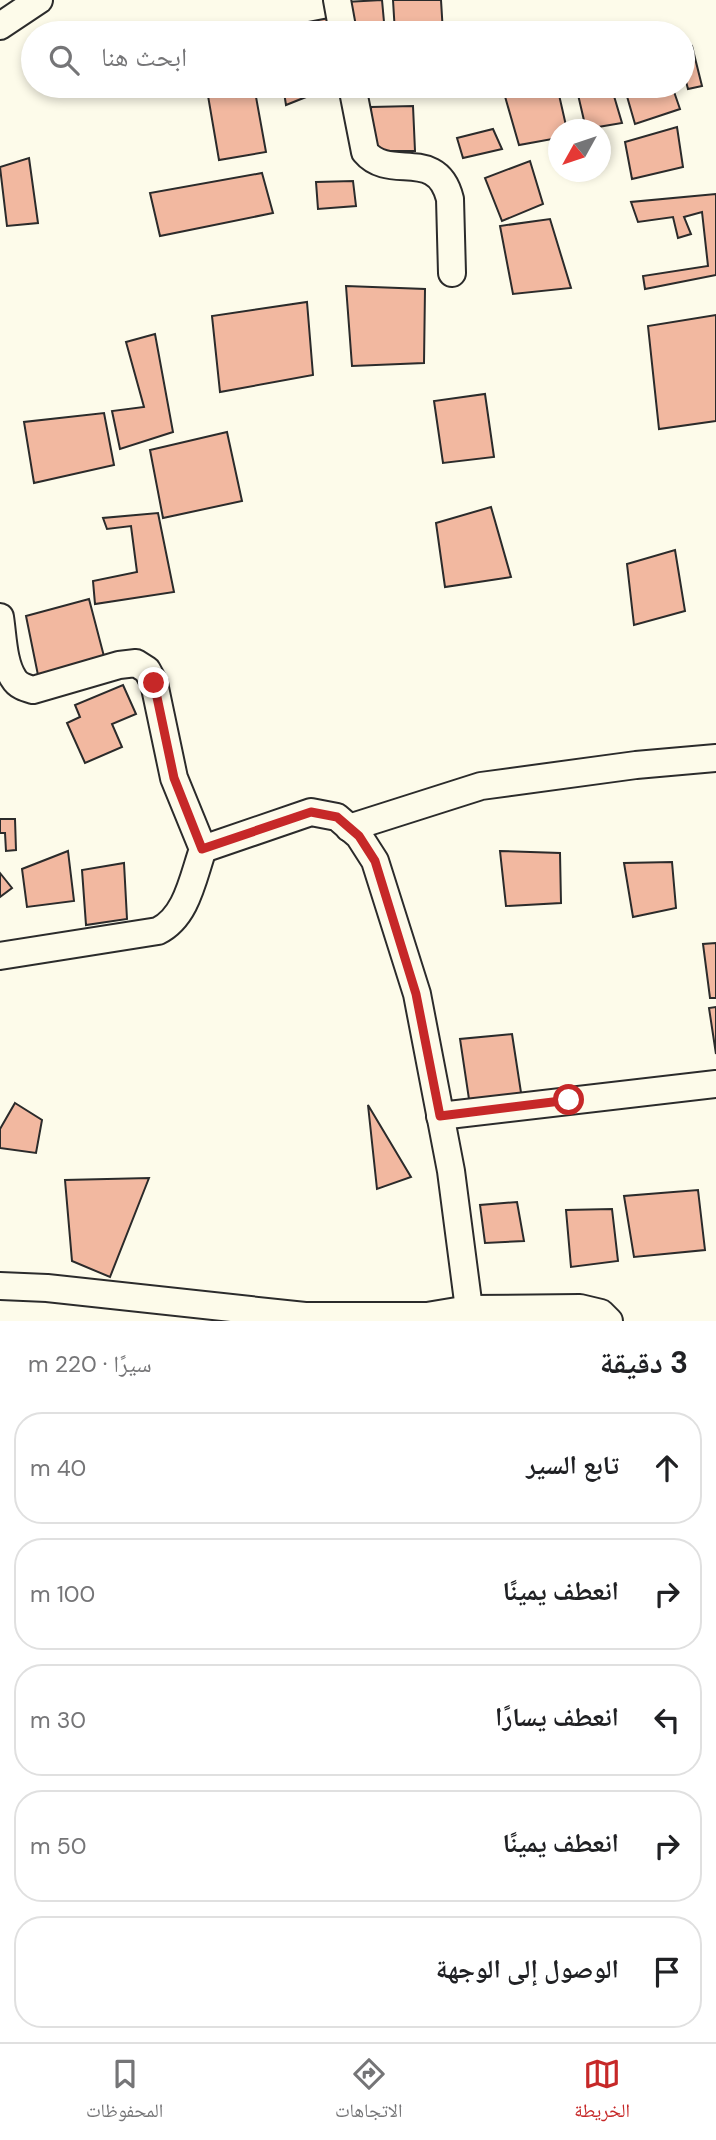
<!DOCTYPE html>
<html lang="ar">
<head>
<meta charset="utf-8">
<style>
  :root { --surface:#fff; --page:#f2f2f2; --text:#202124; --muted:#757577; --line:#e0e0e0; --accent:#c62828 }
  body { margin:0; font-family:"DM Sans","Noto Naskh Arabic",sans-serif; background:var(--page); color:var(--text); direction:rtl }
  .compass { position:absolute; left:548px; top:119px; width:63px; height:63px; border-radius:50%; background:var(--surface); box-shadow:0 4px 10px #0003; rotate:230deg }
  .stop { position:absolute; width:21px; height:21px; margin:-16px; border:5px solid #c62828; border-radius:50%; background:#fff }
  .stop.end { background:#c62828; border-color:#fff; box-shadow:0 2px 7px #0008 }
  .list { margin:0; padding:0; list-style:none }
  h2 { display:flex; justify-content:space-between; align-items:center; height:91px; margin:0; padding:0 28px; font-size:30px }
  h2 small { font-size:23px; font-weight:400; color:var(--muted) }
  .list li { display:grid; grid-template-columns:46px 1fr auto; gap:21px; align-items:center; box-sizing:border-box; height:112px; margin:0 14px 14px; padding:0 14px; border:2px solid var(--line); border-radius:28px }
  .list b { display:block; font-size:26px; white-space:nowrap }
  .list em { font-size:23px; font-style:normal; color:var(--muted) }
  .icon { flex:none; width:38px; height:38px; fill:none; stroke:currentColor; stroke-width:2; stroke-linecap:round; stroke-linejoin:round }
  .map { position:relative; flex:none; width:716px; height:1321px; overflow:hidden; direction:ltr }
  .search { position:absolute; background:var(--surface); box-shadow:0 4px 10px #0003; left:21px; right:21px; top:21px; height:77px; display:flex; align-items:center; gap:18px; box-sizing:border-box; padding:0 24px; border-radius:38px; color:var(--muted); font-size:26px }
  .sheet { height:721px; background:var(--surface) }
  nav { display:flex; justify-content:space-around; align-items:center; box-sizing:border-box; height:98px; border-top:2px solid var(--line); background:var(--surface); font-size:19px; color:var(--muted) }
  nav a { display:grid; justify-items:center; gap:4px }
  nav .on { color:var(--accent) }
  .map>svg:first-child { display:block }
</style>
</head>
<body>
<div class="map">
<svg width="716" height="1321" viewBox="0 0 716 1321">
  <rect width="100%" height="100%" fill="#fdfbea"/>
  <!-- building -->
  <g fill="#f2b8a0" stroke="#2b2b2b" stroke-width="2">
    <polygon points="382,0 385,33 351,33 345,2"/>
    <polygon points="393,0 441,0 443,33 395,33"/>
    <polygon points="329,18 332,33 273,33 272,29"/>
    <polygon points="692,46 702,86 688,89 683,70 683,49"/>
    <polygon points="254,86 266,152 219,160 207,90"/>
    <polygon points="283,86 304,86 306,97 286,105"/>
    <polygon points="502,86 557,86 567,130 558,130 558,138 519,145"/>
    <polygon points="576,86 611,86 622,123 586,129"/>
    <polygon points="624,86 672,86 680,109 635,124"/>
    <polygon points="413,106 415,151 372,151 371,107"/>
    <polygon points="677,127 683,167 632,179 625,142"/>
    <polygon points="493,129 502,149 463,158 457,138"/>
    <polygon points="29,158 38,223 7,226 0,167"/>
    <polygon points="530,161 543,204 502,221 485,178"/>
    <polygon points="262,173 273,213 160,236 150,193"/>
    <polygon points="353,181 356,206 318,209 316,182"/>
    <polygon points="716,194 716,275 645,289 643,276 708,266 702,212 684,217 691,234 678,238 673,217 638,222 631,202"/>
    <polygon points="550,219 571,288 513,294 500,226"/>
    <polygon points="346,286 425,289 424,363 352,366"/>
    <polygon points="307,302 313,375 220,392 212,316"/>
    <polygon points="716,315 716,421 659,429 648,326"/>
    <polygon points="155,334 173,432 120,449 112,411 144,407 126,342"/>
    <polygon points="485,394 494,457 443,463 434,401"/>
    <polygon points="104,413 114,465 34,483 24,422"/>
    <polygon points="227,432 242,501 163,518 150,450"/>
    <polygon points="491,507 511,577 445,587 436,523"/>
    <polygon points="158,513 174,592 95,604 93,581 137,572 131,526 107,529 103,518"/>
    <polygon points="675,550 685,611 634,625 627,564"/>
    <polygon points="89,599 106,664 39,680 26,616"/>
    <polygon points="123,685 136,714 112,724 122,747 85,763 67,723 80,717 75,705"/>
    <polygon points="0,819 15,819 16,850 6,851 5,833 0,833"/>
    <polygon points="68,851 74,901 27,907 22,869"/>
    <polygon points="500,851 560,853 561,903 506,906"/>
    <polygon points="672,862 676,908 633,917 624,863"/>
    <polygon points="124,863 127,919 86,925 82,870"/>
    <polygon points="0,873 12,888 0,897"/>
    <polygon points="716,943 716,998 710,998 703,944"/>
    <polygon points="716,1007 716,1054 709,1008"/>
    <polygon points="512,1034 522,1099 470,1106 460,1039"/>
    <polygon points="15,1103 42,1120 36,1153 0,1148 0,1129"/>
    <polygon points="368,1105 411,1177 377,1189"/>
    <polygon points="149,1178 110,1277 72,1261 65,1180"/>
    <polygon points="698,1190 705,1250 634,1257 624,1196"/>
    <polygon points="517,1202 524,1241 485,1243 480,1205"/>
    <polygon points="612,1209 618,1261 571,1267 566,1210"/>
  </g>
  <g fill="none" stroke-linecap="round" stroke-linejoin="round">
    <!-- minor casing -->
    <g stroke="#2b2b2b" stroke-width="30">
      <g id="minor">
        <polyline points="337,0 343,33"/>
        <polyline points="0,26 39,0"/>
        <path d="M352 86 365 152C390 182 437 146 450 199L452 273"/>
        <path d="M0 617C3 636 3 663 14 679 18 686 26 688 33 690L119 665 136 663 147 670 154 683 174 778 203 849C193 877 187 917 158 931L0 956"/>
        <polyline points="349,828 481,786 636,765 716,758"/>
        <polyline points="203,849 311,812 337,817 359,836 375,861 417,994 451,1171 469,1309"/>
        <polyline points="440,1116 716,1084"/>
        <polyline points="0,1286 47,1288 305,1316 427,1316 469,1309 580,1308 601,1313 609,1321"/>
      </g>
    </g>
    <!-- minor -->
    <use href="#minor" stroke="#fdfbea" stroke-width="26"/>
  </g>
  <g fill="none" stroke-linecap="round" stroke-linejoin="round">
    <!-- route -->
    <polyline stroke="#c62828" stroke-width="9" points="154,683 174,778 202,849 311,812 337,817 359,836 375,861 416,994 440,1116 569,1100"/>
  </g>
</svg>
<svg class="compass" viewBox="-18 -18 36 36"><path d="M0-13l5 13h-10z" fill="#e53935"/><path d="M0 13l5-13h-10z" fill="#757577"/></svg>
<div class="stop" style="left:569px;top:1100px"></div>
<div class="stop end" style="left:154px;top:683px"></div>
<div class="search"><svg class="icon" aria-label="search" viewBox="0 0 24 24"><circle cx="10" cy="10" r="6"/><path d="M15 15l6 6"/></svg>ابحث هنا</div>
</div>
<section class="sheet">
<h2>3 دقيقة<small>سيرًا · 220 m</small></h2>
<ul class="list">
<li><svg class="icon" aria-label="ahead" viewBox="0 0 24 24"><path d="M12 20V5M6 11l6-6 6 6"/></svg><div><b>تابع السير</b></div><em>40 m</em></li>
<li><svg class="icon" aria-label="right" viewBox="0 0 24 24"><path d="M7 20v-9h11M14 6l5 5-5 5"/></svg><div><b>انعطف يمينًا</b></div><em>100 m</em></li>
<li><svg class="icon" aria-label="left" viewBox="0 0 24 24"><path d="M17 20v-9H6M10 6l-5 5 5 5"/></svg><div><b>انعطف يسارًا</b></div><em>30 m</em></li>
<li><svg class="icon" aria-label="right" viewBox="0 0 24 24"><path d="M7 20v-9h11M14 6l5 5-5 5"/></svg><div><b>انعطف يمينًا</b></div><em>50 m</em></li>
<li><svg class="icon" aria-label="arrive" viewBox="0 0 24 24"><path d="M6 21V4h12l-3 4 3 4H6"/></svg><div><b>الوصول إلى الوجهة</b></div></li>
</ul>
</section>
<nav>
<a class="on"><svg class="icon" aria-label="map" viewBox="0 0 24 24"><path d="M3 6l6-2 6 2 6-2v14l-6 2-6-2-6 2zM9 4v14M15 6v14"/></svg>الخريطة</a>
<a><svg class="icon" aria-label="directions" viewBox="0 0 24 24"><path d="M12 3l9 9-9 9-9-9zM9 14v-3h6M13 9l2 2-2 2"/></svg>الاتجاهات</a>
<a><svg class="icon" aria-label="saved" viewBox="0 0 24 24"><path d="M7 4h10v16l-5-4-5 4z"/></svg>المحفوظات</a>
</nav>
</body>
</html>
